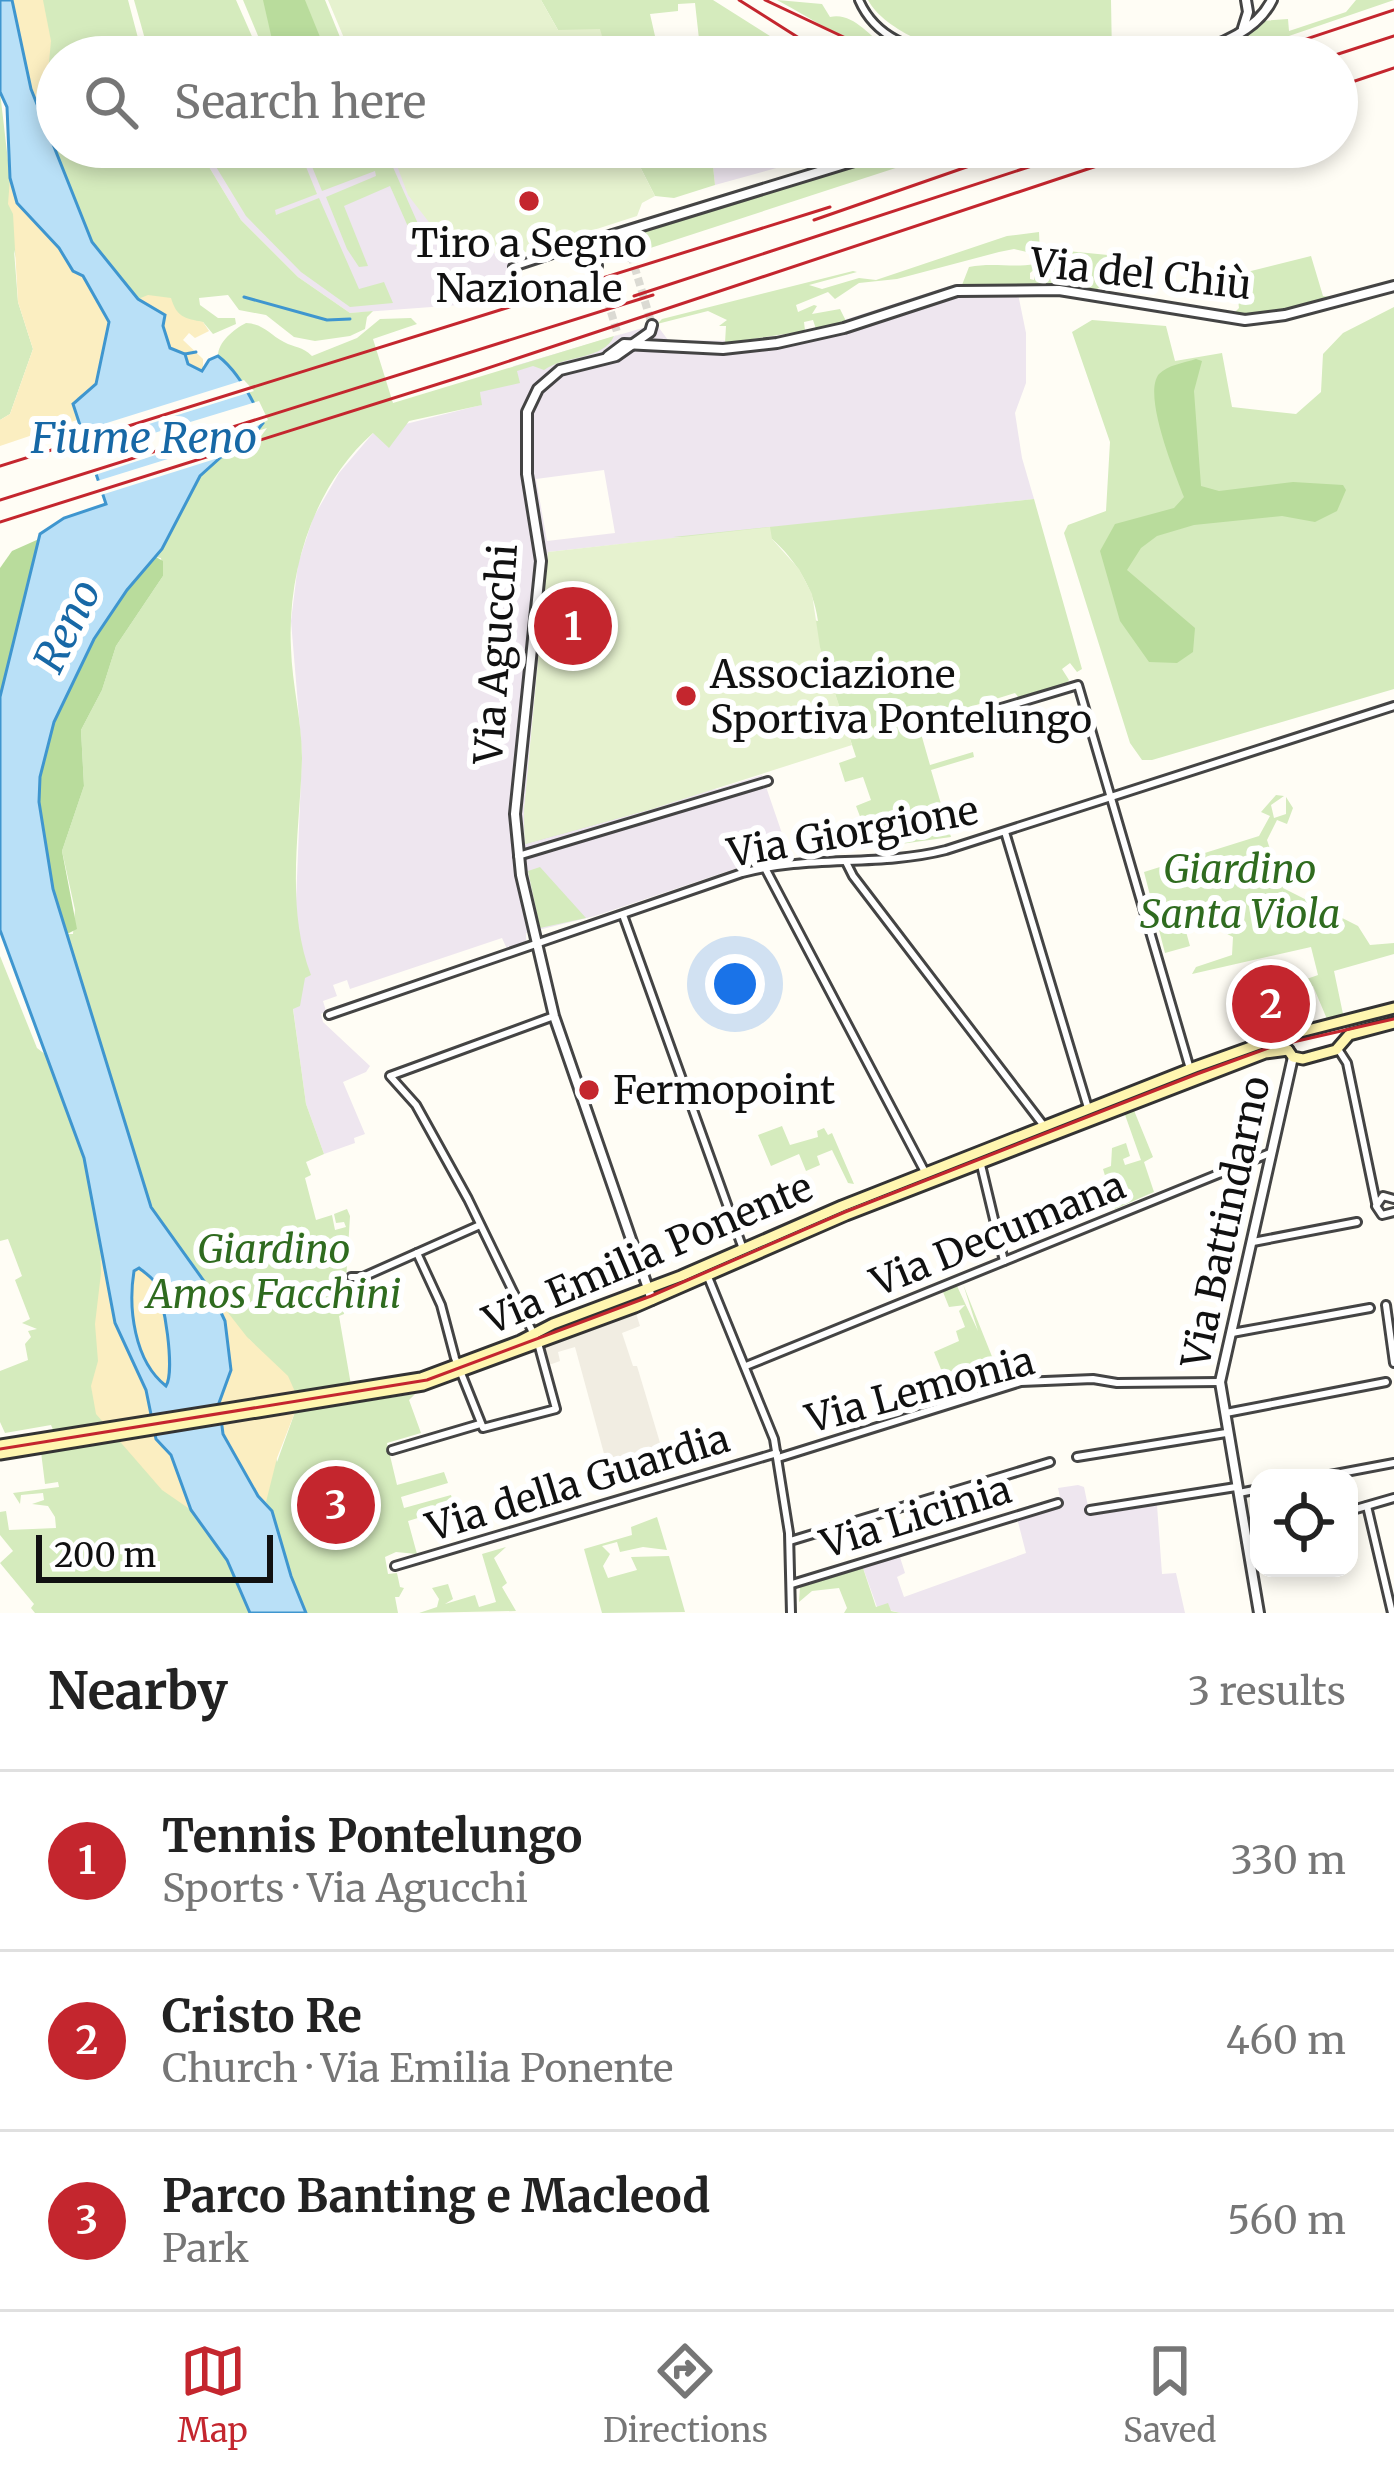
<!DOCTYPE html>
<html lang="en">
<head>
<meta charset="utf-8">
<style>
  :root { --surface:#fff; --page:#f2f2f2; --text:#222; --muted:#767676; --line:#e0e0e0; --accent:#c4262e }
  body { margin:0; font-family:Merriweather,serif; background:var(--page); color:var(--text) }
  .controls { position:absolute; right:36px; bottom:36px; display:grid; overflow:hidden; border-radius:24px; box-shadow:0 6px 18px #0003 }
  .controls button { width:108px; height:108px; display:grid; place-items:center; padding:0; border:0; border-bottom:3px solid var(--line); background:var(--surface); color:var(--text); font:60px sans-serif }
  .scale { position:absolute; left:36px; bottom:30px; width:237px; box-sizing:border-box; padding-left:12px; border:6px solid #111; border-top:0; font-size:33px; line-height:42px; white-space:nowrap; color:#111; -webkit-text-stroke:9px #fff; paint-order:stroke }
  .you { position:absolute; left:735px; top:984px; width:42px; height:42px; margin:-30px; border:9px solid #fff; border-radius:50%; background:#1a73e8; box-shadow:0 0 0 18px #1a73e833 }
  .badge { display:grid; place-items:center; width:78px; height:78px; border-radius:50%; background:var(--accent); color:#fff; font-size:39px; font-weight:700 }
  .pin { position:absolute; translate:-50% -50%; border:6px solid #fff; box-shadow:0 3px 12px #0006 }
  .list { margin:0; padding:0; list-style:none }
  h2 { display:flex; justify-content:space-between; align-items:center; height:156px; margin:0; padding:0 48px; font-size:51px }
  h2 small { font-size:39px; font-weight:400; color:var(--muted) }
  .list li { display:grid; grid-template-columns:78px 1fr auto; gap:36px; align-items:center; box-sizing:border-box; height:180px; padding:0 48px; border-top:3px solid var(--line) }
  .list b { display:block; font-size:45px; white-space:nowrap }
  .list p { margin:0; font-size:39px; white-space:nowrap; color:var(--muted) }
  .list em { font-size:39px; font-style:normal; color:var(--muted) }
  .icon { flex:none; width:66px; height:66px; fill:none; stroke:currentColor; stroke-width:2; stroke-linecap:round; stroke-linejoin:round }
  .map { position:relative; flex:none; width:1394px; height:1613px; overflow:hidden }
  .search { position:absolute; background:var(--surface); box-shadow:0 6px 18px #0003; left:36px; right:36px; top:36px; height:132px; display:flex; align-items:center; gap:30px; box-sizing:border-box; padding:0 42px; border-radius:66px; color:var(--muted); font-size:45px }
  .sheet { height:696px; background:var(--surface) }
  nav { display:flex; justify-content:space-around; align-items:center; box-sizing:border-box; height:168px; border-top:3px solid var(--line); background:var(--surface); font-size:33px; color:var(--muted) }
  nav a { display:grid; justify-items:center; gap:6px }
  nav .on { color:var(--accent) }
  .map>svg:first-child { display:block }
</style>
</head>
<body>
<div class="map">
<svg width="1394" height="1613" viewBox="0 0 1394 1613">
  <rect width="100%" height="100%" fill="#fffdf5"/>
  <!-- industrial -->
  <g fill="#eee6ef" fill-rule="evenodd">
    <polygon points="197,147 390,147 470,247 510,257 520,291 486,303 350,313 298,277 241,220"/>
    <polygon points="711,147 852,147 715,185"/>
    <path d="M1016 284 1026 333V383L1015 413 1022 458 1034 499 548 552 524 812 717 789 762 775 788 851 595 916 526 933V941L507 949 502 938 350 989 347 980 333 985 337 996 323 1001 326 1011 321 1014 323 1022 370 1066 366 1072 343 1082 365 1134 354 1138 355 1143 324 1154 306 1104 293 1008 300 1005 296 903 302 753 291 621 298 564 313 518 339 473 374 432 481 405 480 392 514 366 656 324 668 340 744 341 816 329 949 286ZM604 470 615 533 547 541 536 479Z"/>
    <polygon points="1078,1485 1084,1487 1090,1516 1157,1505 1162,1574 1176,1573 1185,1613 901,1613 877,1607 862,1565 899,1554 905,1573 897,1577 904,1597 1026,1553 1017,1518 1062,1506 1058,1488"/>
  </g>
  <!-- green -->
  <g fill="#d5ebbd">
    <polygon points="12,0 128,0 143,57 57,57 57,147 197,147 241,220 298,277 350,313 373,311 367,317 365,329 350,336 315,341 294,337 266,315 239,310 228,295 199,298 200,305 218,318 235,318 236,324 213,334 203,322 187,321 138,299 92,242 39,106"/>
    <polygon points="134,0 236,0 261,57 150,57"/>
    <polygon points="243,0 325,0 348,57 267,57"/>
    <polygon points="541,0 713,0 792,50 773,57 701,57 695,3 678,4 678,11 650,14 655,36 667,57 608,57 602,45 558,30"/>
    <path d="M777 0 822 4 830 17C854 12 867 36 888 47 897 52 907 54 917 57 866 57 820 23 777 0Z"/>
    <path d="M868 0H1111L1112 57H1045L1022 47C1013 48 1004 54 995 55 959 61 886 34 868 0Z"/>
    <polygon points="1356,0 1394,0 1228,57 1209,57 1237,44 1260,21 1288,19 1289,31 1346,12"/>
    <path d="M0 92 10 178 202 371 209 360 218 356C218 342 234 329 246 323 264 324 269 334 284 342 295 348 302 346 312 356L357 338 380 319 411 318 417 324 373 339 393 403 614 336C604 360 565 355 544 370L533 366 517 371 520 383 480 392 482 405 409 421 389 448 373 433C314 485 287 571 291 648 292 685 302 721 302 758 300 830 285 907 311 975L305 978 300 1006 293 1009 306 1104 324 1154 306 1162 311 1175 305 1178 316 1220 332 1215 335 1230 346 1227 344 1222 336 1223 334 1214 347 1209 350 1216 344 1314 339 1316 351 1385 296 1394 249 1339 277 1462 295 1412 415 1394 409 1400 421 1433 387 1443 397 1485 444 1472 448 1483 401 1497 404 1508 451 1495 454 1507 408 1521 417 1554 396 1552 385 1557 388 1574 397 1573 400 1587 404 1588 399 1597H395L398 1613H306L291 1576 272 1511 230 1449 211 1291 151 1207 67 934H73L75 910 62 851 84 786 81 730 102 690 116 646 163 576 161 558 156 557 186 502 80 419 45 372 14 250 18 302 33 349 10 414 0 420Z"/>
    <polygon points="204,147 298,147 317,194 275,210 276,215 319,198 359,289 384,282 393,303 350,307 301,272 246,216"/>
    <polygon points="304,147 384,147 423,235 442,238 417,247 390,186 344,206 368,266 359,267 347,249 326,197 376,176 375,171 322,191"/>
    <polygon points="630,147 711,147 715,185 674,198 655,196"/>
    <polygon points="931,147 960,147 635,253 632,240 645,231 773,190"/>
    <polygon points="1039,232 1040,255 1014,249 999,252 897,279 859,283 835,299 828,292 796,305 798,312 814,305 817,306 812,314 840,309 846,321 816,329 813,320 804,322 805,331 725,343 726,326 719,326 727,320 708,311 657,324 662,319 853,271 857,272 809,285 822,289 859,278 876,280 1007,236"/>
    <path d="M1057 250 1108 255 1110 262 1105 265 1103 285 1094 291 1035 284 962 285 969 267C993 262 1011 268 1035 264L1036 268 1030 273V279L1034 280V275L1066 263V256L1056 255Z"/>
    <polygon points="1311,256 1323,296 1337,298 1268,313 1233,314 1239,308 1235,275"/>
    <polygon points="1394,307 1394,689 1152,760 1142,760 1130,743 1064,533 1068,525 1106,511 1110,442 1072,332 1092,320 1166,326 1175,361 1222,353 1232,407 1296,414 1321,392 1323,354 1343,333"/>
    <path d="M1034 499 1082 669 1077 672 1070 663 1062 669 1069 680 1065 685 1020 699 1015 693 918 723 930 765 973 752 974 757 931 770 944 814 966 808 968 817 947 824 951 837 872 848 856 806 871 800 863 777 845 782 839 763 856 757 829 676 655 808 525 844 524 813 548 565 818 621C814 589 796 560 772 539L673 537Z"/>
    <polygon points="1276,795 1284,796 1271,805 1274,818 1286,814 1286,797 1293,808 1287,824 1277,820 1267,840 1283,888 1358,926 1370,945 1394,943 1394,954 1334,971 1343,1014 1327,1019 1313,986 1303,988 1301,981 1318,975 1311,947 1192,974 1196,967 1232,955 1233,937 1204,922 1185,928 1190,946 1165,953 1144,872 1259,836 1270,816 1261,812"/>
    <polygon points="540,867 586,918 540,928 528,871"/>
    <polygon points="0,956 37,1048 46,1055 84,1158 98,1235 191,1510 227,1560 250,1613 35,1613 31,1608 34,1604 0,1563 13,1551 0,1535 0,1512 6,1511 9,1530 56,1528 55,1517 48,1506 32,1504 44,1500 43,1493 21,1495 20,1504 13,1493 59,1487 58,1482 45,1484 41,1452 114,1440 102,1425 54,1432 51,1425 5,1433 0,1422 0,1371 28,1360 25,1344 31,1337 28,1331 37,1329 22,1323 30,1319 15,1280 22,1276 8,1239 0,1241"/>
    <polygon points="1133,1108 1153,1157 1144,1162 1154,1192 1115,1209 1103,1169 1111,1166 1112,1148 1126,1143 1130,1156 1123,1159 1125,1165 1141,1160 1124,1112"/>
    <polygon points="782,1126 790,1145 818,1137 817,1131 824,1128 828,1135 832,1133 854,1184 848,1183 832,1150 817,1156 820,1165 806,1171 799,1154 771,1166 758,1135"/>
    <polygon points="963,1284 999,1374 990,1378 992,1387 953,1399 934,1352 959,1341 956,1331 965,1327 959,1311 965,1305 949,1307 943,1292 957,1286 978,1331"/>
    <polygon points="657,1517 667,1550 643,1547 620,1552 617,1542 602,1546 610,1554 603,1566 608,1578 637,1570 631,1557 669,1556 685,1612 602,1613 584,1549 632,1535 631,1527"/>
    <polygon points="506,1547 494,1558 507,1583 502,1587 516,1611 419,1613 437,1607 439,1599 432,1588 448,1584 453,1599 445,1604 475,1595 479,1607 496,1602 482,1554"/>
    <polygon points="862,1565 876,1607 888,1603 891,1611 901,1613 844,1613 847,1608 839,1588 812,1591 799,1602 800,1587"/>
  </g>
  <!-- forest -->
  <g fill="#b9dc9c">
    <path d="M263 0H305L320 37C311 55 295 56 276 57Z"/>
    <path d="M1196 359 1202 361 1194 391 1201 486 1219 491 1293 482 1343 485 1346 490 1337 511 1315 522 1282 516 1194 525 1157 536 1141 548 1127 570 1195 628 1193 652 1177 663 1149 662 1120 621 1100 551 1115 524 1174 508 1184 497C1175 474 1142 394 1159 374 1168 365 1183 363 1196 359Z"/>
    <polygon points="39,539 39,545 0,697 0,568 12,551"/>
    <path d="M156 557 163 561V576L116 646 102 690 81 730 84 786 62 851 77 929 67 934C54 891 39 842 39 796 40 709 99 618 156 557Z"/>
  </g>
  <!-- sand -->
  <g fill="#fbeec1">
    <polygon points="12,0 43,0 51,41 44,115 31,89"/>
    <polygon points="10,178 17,203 59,248 73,270 83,276 107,316 109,329 96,384 77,398 80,419 0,446 0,420 10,414 33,349 18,302 13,214 8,204"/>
    <path d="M148 295 171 298C177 318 185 318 203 322L209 331 195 338 189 333 183 340 203 359V372C188 367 183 355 170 348L163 325 165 315 138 299Z"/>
    <polygon points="100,1241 115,1323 146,1390 161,1447 171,1455 191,1510 162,1490 96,1414 91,1386 98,1361 95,1324 101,1273"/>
    <path d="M139 1268C144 1272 150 1276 154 1281 165 1298 175 1372 166 1386 134 1362 128 1308 134 1270Z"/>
    <polygon points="211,1291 247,1337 288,1376 296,1394 295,1412 277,1458 266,1502 258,1496 230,1449 220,1424 219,1403 228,1381 225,1321"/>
  </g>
  <!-- pitch -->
  <g fill="#e6f2cf">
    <polygon points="328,0 541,0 558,30 600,29 608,57 352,57"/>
    <polygon points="390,147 630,147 655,196 642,203 637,216 510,257 470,247 435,230 408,195"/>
    <polygon points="770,527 772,539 799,569 812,594 820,647 852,745 655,808 525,844 524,813 548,552"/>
  </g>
  <!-- plaza -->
  <polygon fill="#f1ede2" points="635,1310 640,1326 622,1333 633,1366 637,1366 664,1456 609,1472 575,1347 558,1352 560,1361 549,1365 543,1347"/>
  <!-- water -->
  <path fill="#b9e0f7" stroke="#3f96cf" stroke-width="3" fill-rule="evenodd" d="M0 0H12L31 89 92 242 138 299 165 315 163 326 170 348 185 354 188 364 202 371 209 360 218 356C238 371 253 400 263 423L242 450 221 457 200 476 162 549 127 590 94 639 54 722 40 777 39 802 53 889 151 1207 211 1291 225 1321 231 1370 219 1403 223 1434 258 1496 272 1511 291 1576 306 1613H250L227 1560 191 1510 171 1455 156 1439 146 1390 115 1323 84 1158 0 930V697L40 534 64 518 106 504 73 404 96 384 109 322 83 276 73 271 59 248 17 203 10 178 7 107 0 92ZM139 1268C144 1272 150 1276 154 1281 165 1298 175 1372 166 1386 134 1361 128 1308 134 1271Z"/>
  <!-- pier -->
  <g fill="#fffdf5">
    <polygon points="244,380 254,391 82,445 78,432"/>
    <polygon points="259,401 268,420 255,427 228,431 92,476 85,454"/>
    <polygon points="267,428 253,447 98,496 94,482"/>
  </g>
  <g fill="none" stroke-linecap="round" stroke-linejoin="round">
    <!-- stream -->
    <g stroke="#3f96cf" stroke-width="3">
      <polyline points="244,297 327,320 350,319"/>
      <polyline points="185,354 196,352"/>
    </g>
    <!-- tertiary-tunnel -->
    <g stroke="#dbdad3" stroke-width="8" stroke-dasharray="8 4" stroke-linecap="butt">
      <polyline points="631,255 652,325"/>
      <polyline points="597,266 618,335"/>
    </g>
    <!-- minor casing -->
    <g stroke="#444" stroke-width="12">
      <g id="minor">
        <path d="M859 0C876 39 911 48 950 57"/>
        <polyline points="513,267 589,242"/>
        <polyline points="924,731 1078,685 1190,1069"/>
        <polyline points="1005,832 1088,1108"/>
        <polyline points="518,856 768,781"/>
        <polyline points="846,862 853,876 1044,1126"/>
        <polyline points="765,868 925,1172"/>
        <polyline points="623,915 743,1249"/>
        <path d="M329 1015 742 873C808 855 879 867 946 850L1394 706"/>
        <polyline points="1338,1049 1347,1063 1376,1203"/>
        <polyline points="981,1165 1004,1261"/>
        <polyline points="1394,1199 1383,1196 1376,1206 1382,1215 1394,1212"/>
        <polyline points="1253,1242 1357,1222"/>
        <polyline points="417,1253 441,1305 455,1358 483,1428 556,1409 538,1343 468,1199 416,1105 390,1076 554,1016"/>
        <polyline points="351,1277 363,1277 480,1225"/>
        <polyline points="708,1277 774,1439 789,1533 791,1613"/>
        <polyline points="1386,1305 1394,1363"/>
        <polyline points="1232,1333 1370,1308"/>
        <polyline points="746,1366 1270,1153"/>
        <polyline points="1226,1413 1386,1382"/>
        <polyline points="392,1450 480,1424"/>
        <polyline points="1077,1457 1226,1433"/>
        <polyline points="778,1458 1021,1382 1093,1379 1117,1383 1220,1382"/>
        <polyline points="1314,1478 1394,1463"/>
        <polyline points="1239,1493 1259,1489"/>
        <polyline points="1367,1506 1392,1613"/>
        <polyline points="1090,1510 1236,1487"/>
        <polyline points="1349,1511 1394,1498"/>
        <polyline points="790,1541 1050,1462"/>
        <polyline points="1246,1541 1259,1537"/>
        <polyline points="395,1566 777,1453"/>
        <polyline points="792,1584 1058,1503"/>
      </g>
    </g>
    <!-- tertiary casing -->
    <g stroke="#444" stroke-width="14">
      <g id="tertiary">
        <polyline points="1243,28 1248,12 1246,0"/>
        <polyline points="1013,57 1030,57"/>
        <path d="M1177 57C1211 49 1256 33 1272 0"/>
        <polyline points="614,235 625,240 631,255"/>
        <polyline points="597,266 590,242 900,147"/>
        <polyline points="652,325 650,332 616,356 560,370 538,389 527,412 527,474 541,561 515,814 521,875 554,1016 652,1300"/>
        <polyline points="608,356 624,344 723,349 777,343 844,328 957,291 1059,290 1245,320 1285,315 1394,286"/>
        <polyline points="1259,1613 1220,1382 1293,1057"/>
      </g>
    </g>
    <!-- secondary casing -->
    <g stroke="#333" stroke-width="15">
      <g id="secondary">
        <polyline points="1288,1050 1293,1057 1303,1059 1336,1050 1349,1035 1394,1023"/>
        <polyline points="0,1445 421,1378 520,1341 553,1324 681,1276 842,1206 1195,1067 1273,1039 1394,1008"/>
        <polyline points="0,1454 423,1385 635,1307 846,1215 1265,1053 1288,1050"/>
      </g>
    </g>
    <!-- minor -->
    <use href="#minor" stroke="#fff" stroke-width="6"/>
    <!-- tertiary -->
    <use href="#tertiary" stroke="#fff" stroke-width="8"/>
    <!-- secondary -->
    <use href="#secondary" stroke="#fff6b0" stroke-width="9"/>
    <!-- tram -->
    <polyline stroke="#c4262e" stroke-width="3" points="0,1449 427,1380 651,1296 845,1212 1197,1074 1271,1047 1394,1019"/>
    <!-- rail -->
    <g stroke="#c4262e" stroke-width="3">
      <polyline points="739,0 829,57"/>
      <polyline points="765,0 886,57"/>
      <polyline points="1252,57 1394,10"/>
      <polyline points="1329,57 1394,36"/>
      <polyline points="1337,87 1394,68"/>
      <polyline points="814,220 1024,147"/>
      <polyline points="634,296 1090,147"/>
      <polyline points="0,466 830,207"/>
      <polyline points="0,500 653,295"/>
      <polyline points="0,522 470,374 1154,147"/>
    </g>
  </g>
  <!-- markers -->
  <g fill="#c4262e" stroke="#fff" stroke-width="4.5">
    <circle cx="529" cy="201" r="12"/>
    <circle cx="686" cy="696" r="12"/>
    <circle cx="589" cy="1090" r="12"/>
  </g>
  <g text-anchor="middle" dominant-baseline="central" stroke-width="12" stroke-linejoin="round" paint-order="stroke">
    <!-- poi labels -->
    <g font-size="39" fill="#111" stroke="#fff" text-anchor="start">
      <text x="529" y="243" text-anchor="middle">Tiro a Segno<tspan x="529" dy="45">Nazionale</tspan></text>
      <text x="710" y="674">Associazione<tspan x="710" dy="45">Sportiva Pontelungo</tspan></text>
      <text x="613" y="1090">Fermopoint</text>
    </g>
    <!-- street labels -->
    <g font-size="39" fill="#111" stroke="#fff">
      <text transform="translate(1141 274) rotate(6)">Via del Chiù</text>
      <text transform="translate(496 654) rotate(-86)">Via Agucchi</text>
      <text transform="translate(853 832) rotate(-10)">Via Giorgione</text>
      <text transform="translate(1226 1222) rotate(-78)">Via Battindarno</text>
      <text transform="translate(998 1234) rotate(-22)">Via Decumana</text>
      <text transform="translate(648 1254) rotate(-23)">Via Emilia Ponente</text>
      <text transform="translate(920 1390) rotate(-15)">Via Lemonia</text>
      <text transform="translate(578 1483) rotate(-17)">Via della Guardia</text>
      <text transform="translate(916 1517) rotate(-17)">Via Licinia</text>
    </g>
    <!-- park labels -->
    <g font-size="39" font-style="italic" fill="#2f6b1f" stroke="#fff">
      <text x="1240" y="869">Giardino<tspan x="1240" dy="45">Santa Viola</tspan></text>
      <text x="274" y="1249">Giardino<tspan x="274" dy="45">Amos Facchini</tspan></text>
    </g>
    <!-- water labels -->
    <g font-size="42" font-style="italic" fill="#1768a6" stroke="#fff">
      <text x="144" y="438">Fiume Reno</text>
      <text transform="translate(67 626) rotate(-64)">Reno</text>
    </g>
  </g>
</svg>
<div class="controls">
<button><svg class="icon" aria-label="locate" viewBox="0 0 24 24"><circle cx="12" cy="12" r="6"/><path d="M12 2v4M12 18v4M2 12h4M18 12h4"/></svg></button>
</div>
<div class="scale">200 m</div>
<div class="you"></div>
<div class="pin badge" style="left:573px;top:626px">1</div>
<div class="pin badge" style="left:1271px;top:1004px">2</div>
<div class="pin badge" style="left:336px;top:1505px">3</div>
<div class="search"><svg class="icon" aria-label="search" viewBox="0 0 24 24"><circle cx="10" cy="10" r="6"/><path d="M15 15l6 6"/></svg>Search here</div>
</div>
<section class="sheet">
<h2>Nearby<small>3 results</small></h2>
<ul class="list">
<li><span class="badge">1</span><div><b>Tennis Pontelungo</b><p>Sports · Via Agucchi</p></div><em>330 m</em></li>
<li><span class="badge">2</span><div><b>Cristo Re</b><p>Church · Via Emilia Ponente</p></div><em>460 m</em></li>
<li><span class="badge">3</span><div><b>Parco Banting e Macleod</b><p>Park</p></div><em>560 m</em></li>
</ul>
</section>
<nav>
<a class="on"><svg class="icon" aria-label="map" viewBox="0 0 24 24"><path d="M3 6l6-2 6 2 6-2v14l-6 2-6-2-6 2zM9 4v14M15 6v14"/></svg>Map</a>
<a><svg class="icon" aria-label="directions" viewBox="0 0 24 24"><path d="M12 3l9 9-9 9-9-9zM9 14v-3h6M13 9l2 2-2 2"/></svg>Directions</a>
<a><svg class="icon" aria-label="saved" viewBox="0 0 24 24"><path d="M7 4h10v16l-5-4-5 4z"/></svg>Saved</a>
</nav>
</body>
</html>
